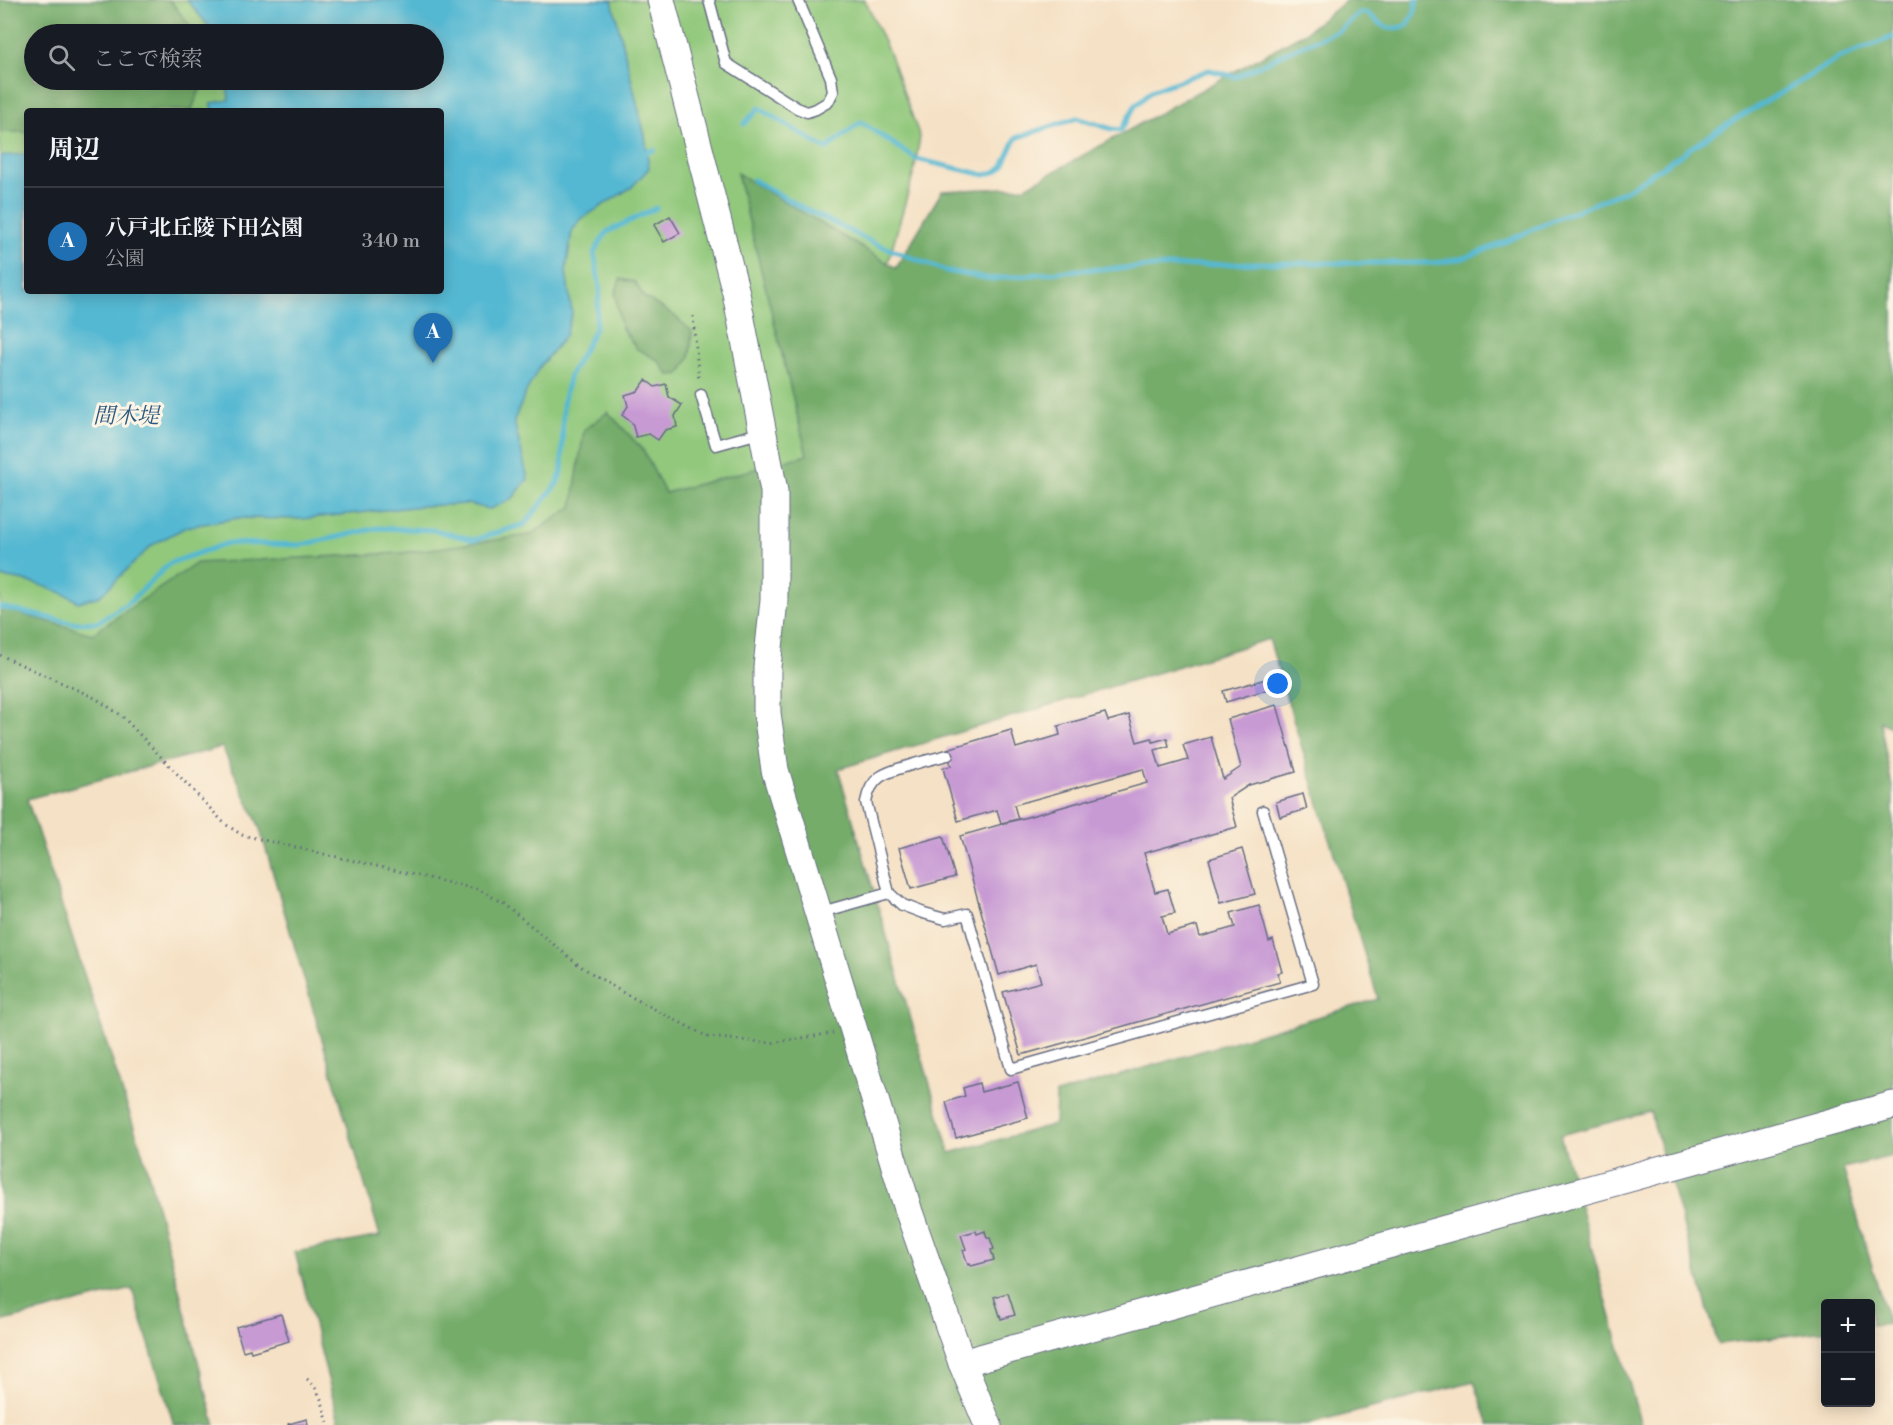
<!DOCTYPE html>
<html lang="ja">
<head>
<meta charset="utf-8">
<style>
  :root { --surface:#171b24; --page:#20242c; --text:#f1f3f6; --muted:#9ea1a6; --line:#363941; --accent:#1f6fb2 }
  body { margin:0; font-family:"Libre Bodoni","Noto Serif JP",serif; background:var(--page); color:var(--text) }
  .controls { position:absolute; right:18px; bottom:18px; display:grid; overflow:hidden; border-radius:6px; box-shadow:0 3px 15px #0003 }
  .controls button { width:54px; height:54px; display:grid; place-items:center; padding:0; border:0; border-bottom:2px solid var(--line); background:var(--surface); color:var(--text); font:30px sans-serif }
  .you { position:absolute; left:1278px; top:684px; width:21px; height:21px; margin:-15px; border:4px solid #fff; border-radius:50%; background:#1a73e8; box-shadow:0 0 0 9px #1a73e833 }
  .badge { display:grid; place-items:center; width:39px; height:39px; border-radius:50%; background:var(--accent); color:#fff; font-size:20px; font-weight:700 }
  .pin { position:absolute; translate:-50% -50px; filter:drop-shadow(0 2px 3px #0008) }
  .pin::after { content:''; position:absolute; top:32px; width:21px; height:18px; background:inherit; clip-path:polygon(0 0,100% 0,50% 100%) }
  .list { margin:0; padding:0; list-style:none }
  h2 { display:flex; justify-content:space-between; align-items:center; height:78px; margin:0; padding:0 24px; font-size:26px }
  h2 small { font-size:20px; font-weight:400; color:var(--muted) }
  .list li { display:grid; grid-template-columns:39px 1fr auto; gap:18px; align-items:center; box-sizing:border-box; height:108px; padding:0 24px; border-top:2px solid var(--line) }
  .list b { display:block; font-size:22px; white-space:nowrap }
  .list p { margin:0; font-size:20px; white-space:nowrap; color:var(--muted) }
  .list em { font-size:20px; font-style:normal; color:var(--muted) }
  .icon { flex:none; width:33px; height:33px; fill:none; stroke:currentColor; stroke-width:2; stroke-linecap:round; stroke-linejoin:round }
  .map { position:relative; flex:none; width:1893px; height:1425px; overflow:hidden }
  .search { position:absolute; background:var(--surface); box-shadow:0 3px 15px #0003; left:24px; top:24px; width:420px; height:66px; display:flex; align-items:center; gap:15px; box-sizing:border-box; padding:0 21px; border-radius:33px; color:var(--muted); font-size:22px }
  .panel { position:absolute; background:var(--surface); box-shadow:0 3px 15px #0003; left:24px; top:108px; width:420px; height:186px; border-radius:6px }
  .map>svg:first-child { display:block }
</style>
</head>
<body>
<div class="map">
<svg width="1893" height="1425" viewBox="0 0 1893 1425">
  <rect width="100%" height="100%" fill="#fcf5e5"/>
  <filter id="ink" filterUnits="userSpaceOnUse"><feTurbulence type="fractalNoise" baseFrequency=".0167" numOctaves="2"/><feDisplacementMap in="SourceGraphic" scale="12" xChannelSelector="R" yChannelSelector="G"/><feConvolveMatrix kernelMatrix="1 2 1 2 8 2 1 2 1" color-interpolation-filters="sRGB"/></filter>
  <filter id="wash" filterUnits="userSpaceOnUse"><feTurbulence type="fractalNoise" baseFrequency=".008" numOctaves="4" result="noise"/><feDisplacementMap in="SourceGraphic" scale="24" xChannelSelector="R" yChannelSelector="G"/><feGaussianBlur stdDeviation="1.35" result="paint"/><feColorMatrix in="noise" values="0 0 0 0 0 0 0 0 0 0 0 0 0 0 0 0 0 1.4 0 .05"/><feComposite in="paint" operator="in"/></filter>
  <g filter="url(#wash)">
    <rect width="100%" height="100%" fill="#f5e1c5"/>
    <!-- green -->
    <path fill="#91c87b" stroke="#567c6c" stroke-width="1.5" fill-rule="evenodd" d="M0 0H865L890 55 920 137 914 172 877 300 848 472 119 643 0 629ZM34 34H434V80H34ZM27 111H441V291H27Z"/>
    <!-- forest -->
    <g fill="#74ac6b" stroke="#486e64" stroke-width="1.5" fill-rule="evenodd">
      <polygon points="0,0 170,0 196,34 34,34 34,80 204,80 191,111 27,111 27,132 0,132"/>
      <path d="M1347 0H1893V729L1880 721 1893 792V1156L1843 1168 1889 1324 1871 1326 1870 1304H1826L1825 1331 1718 1344 1650 1112 1560 1135 1641 1425H1489L1474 1381 1307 1425H340L295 1252 380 1236 259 826 222 747 27 799 145 1161 215 1425H174L132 1289 0 1322V608L92 634 197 563 401 553 530 535 572 507 584 430 608 412 643 450 665 493 807 455 737 173 896 268 942 191 1026 187 1304 33ZM1269 639 1378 999 1056 1094 1055 1124 950 1153 838 769Z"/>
      <polygon points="620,279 635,282 644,297 672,314 692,331 690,357 680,374 669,375 658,360 637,349 621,327 615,294"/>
    </g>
    <!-- water -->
    <path fill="#54b8d2" stroke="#387498" stroke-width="1.5" d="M187 0H612L645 136 649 168 632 187 581 219 572 231 566 271 572 314 565 336 541 365 527 390 514 421 528 479 512 499 490 509 468 504 422 506 302 519 238 518 186 527 152 545 100 596 79 602C54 587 28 580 0 577V156L27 154V291H441V111H214L211 103 229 100 227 80H434V34H215Z"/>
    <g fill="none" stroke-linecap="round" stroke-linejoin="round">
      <!-- stream -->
      <g stroke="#54b8d2" stroke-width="5">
        <path d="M744 124 759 108 826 149 861 122 916 159 985 175 997 171 1003 166 1016 138 1077 118 1112 129 1121 130 1135 106 1151 91 1209 70 1236 77 1289 51 1338 31 1360 13H1367C1384 26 1386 33 1408 25L1415 11 1417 0"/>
        <polyline points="641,153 654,150"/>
        <polyline points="753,180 803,208 874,243 946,271 991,279 1077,270 1256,263 1434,263 1464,258 1498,245 1549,222 1627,190 1718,130 1841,57 1893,37"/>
        <polyline points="0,607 72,623 98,622 132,600 170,563 228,543 301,545 378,528 434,530 474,540 525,524 557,484 562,471 563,403 570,375 595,329 600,288 594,252 607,232 656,208"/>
      </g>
    </g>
    <g id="blocks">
      <!-- building -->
      <g fill="#c79ad4">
        <polygon points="670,216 680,233 664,242 654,225"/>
        <polygon points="646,380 655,387 666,384 669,397 682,405 675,416 677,427 665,430 658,440 649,434 636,437 632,423 622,415 628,406 625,395 638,391"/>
        <polygon points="1266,679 1269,689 1226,702 1223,691"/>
        <polygon points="1277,705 1296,772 1249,785 1229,798 1237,827 1144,853 1155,892 1168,889 1175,913 1162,916 1167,934 1197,926 1200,937 1235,927 1231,913 1259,905 1269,942 1273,940 1282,972 1278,973 1280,982 1021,1055 1003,992 1041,982 1036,964 999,975 960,836 1147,783 1143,769 1014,805 1018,819 1001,823 997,810 958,821 943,768 951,766 947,749 1011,730 1016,748 1060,735 1058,726 1105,713 1108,721 1129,715 1137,742 1152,738 1153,742 1167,738 1169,746 1155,750 1160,768 1188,760 1183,745 1211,737 1223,779 1241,767 1228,719"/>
        <polygon points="1303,794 1307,809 1280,817 1276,802"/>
        <polygon points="943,836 955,877 911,889 899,848"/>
        <polygon points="1242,849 1255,894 1221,903 1209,859"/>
        <polygon points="1018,1082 1028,1118 956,1138 946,1102 965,1096 963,1088 979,1083 981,1092"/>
        <polygon points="976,1231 977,1234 985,1231 987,1238 990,1238 994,1249 991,1250 994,1260 971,1266 970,1264 968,1265 963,1250 966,1249 961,1235"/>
        <polygon points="1008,1293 1015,1315 1001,1319 994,1297"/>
        <polygon points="281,1314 289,1341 251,1352 250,1349 243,1351 236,1327"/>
        <polygon points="307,1419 308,1425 288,1425 288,1424"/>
      </g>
    </g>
  </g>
  <g filter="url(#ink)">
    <use href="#blocks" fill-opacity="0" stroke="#676d82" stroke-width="1.5"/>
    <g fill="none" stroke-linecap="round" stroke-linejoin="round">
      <!-- service casing -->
      <g stroke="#676d82" stroke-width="13">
        <g id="service">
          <polyline points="709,0 726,63 797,108 807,112 816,109 828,102 833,92 831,78 798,0"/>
          <polyline points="701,395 716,445 763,432"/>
          <polyline points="889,893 902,905 923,913 945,919 967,914 1011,1069 1313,984 1263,811"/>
          <path d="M818 913 889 893 866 802C871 775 887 772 911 765 923 761 936 758 948 755"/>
        </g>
      </g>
      <!-- tertiary casing -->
      <g stroke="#676d82" stroke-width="29">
        <g id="tertiary">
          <polyline points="661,0 736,293 774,491 774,600 767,667 767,713 775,770 909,1212 962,1363 988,1425"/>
          <polyline points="962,1363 1893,1105"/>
        </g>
      </g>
      <!-- path -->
      <g stroke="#676d82" stroke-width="3" stroke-dasharray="1.5 4.5" stroke-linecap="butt">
        <polyline points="693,316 699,381"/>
        <polyline points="0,655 95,698 121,715 225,824 242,835 480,890 503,903 580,966 622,992 708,1037 771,1043 833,1033"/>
        <path d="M307 1379C321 1390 324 1408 328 1425"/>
      </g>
      <!-- service -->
      <use href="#service" stroke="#fff" stroke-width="10"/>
      <!-- tertiary -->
      <use href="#tertiary" stroke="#fff" stroke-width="27"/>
    </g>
  </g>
  <g text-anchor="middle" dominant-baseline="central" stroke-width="6" stroke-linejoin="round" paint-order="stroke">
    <!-- water labels -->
    <g font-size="22" font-style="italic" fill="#2c5881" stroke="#fcf5e5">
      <text x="126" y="416">間木堤</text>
    </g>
  </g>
</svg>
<div class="controls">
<button>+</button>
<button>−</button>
</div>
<div class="you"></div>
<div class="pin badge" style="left:433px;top:363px">A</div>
<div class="search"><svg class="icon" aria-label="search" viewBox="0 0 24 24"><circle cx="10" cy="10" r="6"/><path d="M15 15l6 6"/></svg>ここで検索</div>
<section class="panel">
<h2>周辺<small></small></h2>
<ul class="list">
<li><span class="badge">A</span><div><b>八戸北丘陵下田公園</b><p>公園</p></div><em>340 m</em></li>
</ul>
</section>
</div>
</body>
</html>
